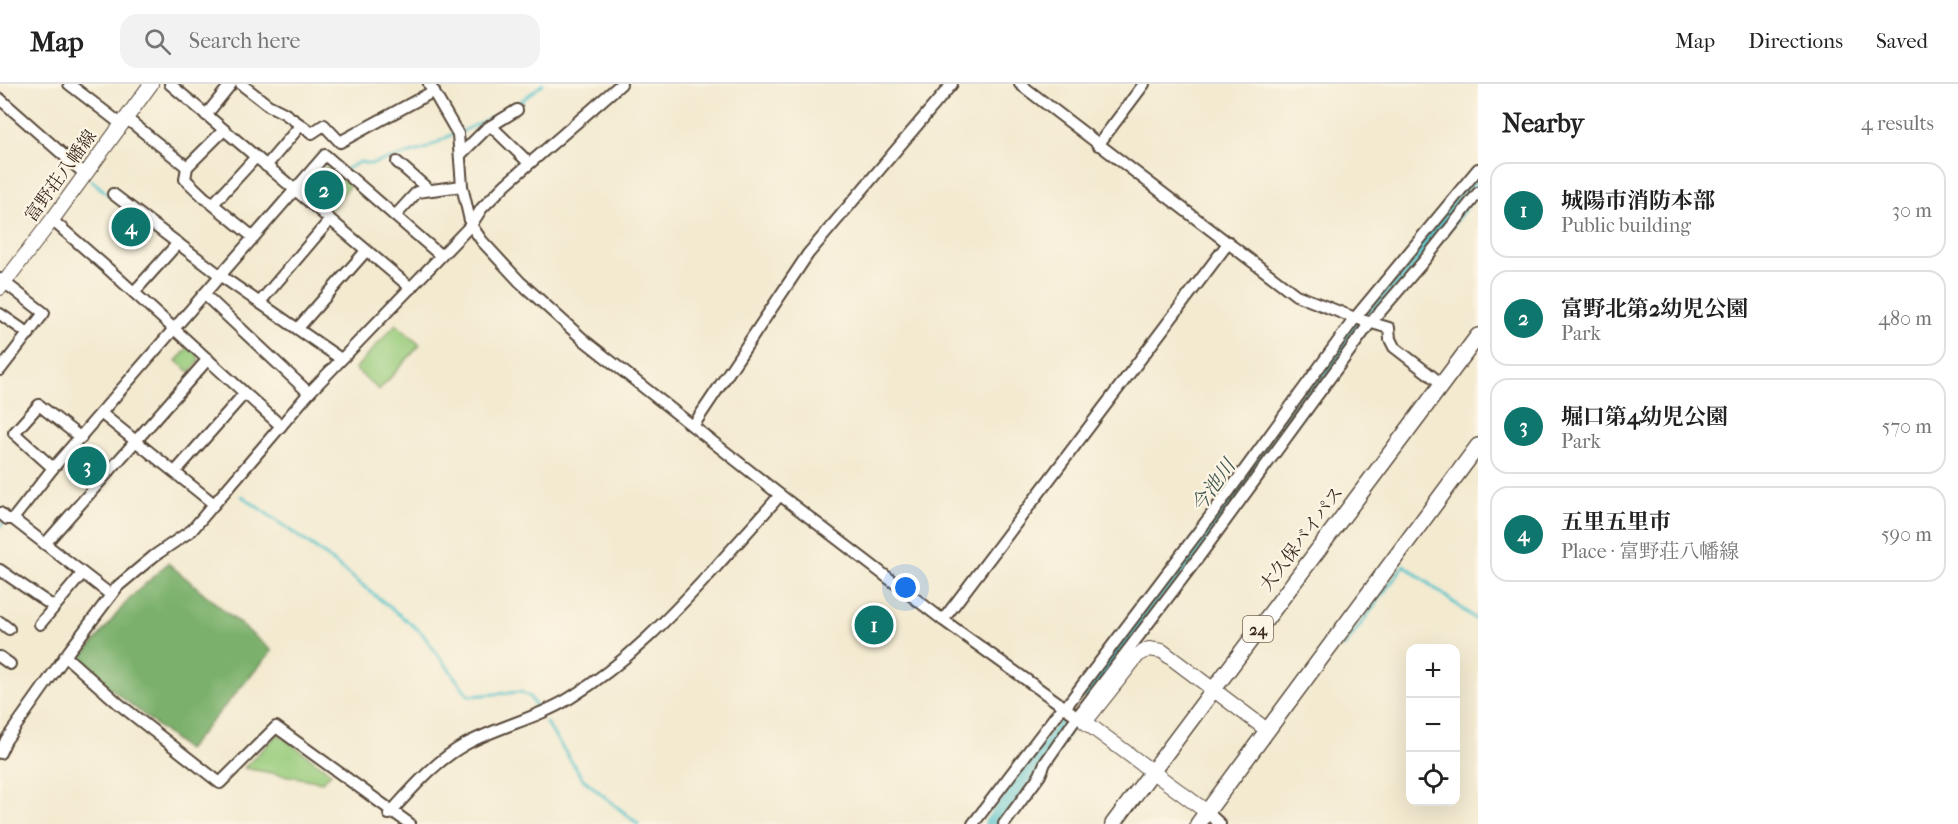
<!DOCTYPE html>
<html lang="en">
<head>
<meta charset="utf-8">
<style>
  :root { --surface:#fff; --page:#f2f2f2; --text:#222; --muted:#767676; --line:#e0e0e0; --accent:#0f766e }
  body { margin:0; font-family:"IM FELL French Canon","Noto Serif JP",serif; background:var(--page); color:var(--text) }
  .controls { position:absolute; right:18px; bottom:18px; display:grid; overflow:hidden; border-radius:12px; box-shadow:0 6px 24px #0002 }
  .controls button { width:54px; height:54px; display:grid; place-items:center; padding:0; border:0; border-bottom:2px solid var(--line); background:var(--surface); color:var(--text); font:30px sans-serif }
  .you { position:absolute; left:906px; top:504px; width:21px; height:21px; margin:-15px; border:4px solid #fff; border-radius:50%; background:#1a73e8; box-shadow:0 0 0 9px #1a73e833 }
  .badge { display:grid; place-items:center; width:39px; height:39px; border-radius:50%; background:var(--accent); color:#fff; font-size:20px; font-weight:700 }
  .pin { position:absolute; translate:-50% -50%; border:3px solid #fff; box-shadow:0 2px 6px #0006 }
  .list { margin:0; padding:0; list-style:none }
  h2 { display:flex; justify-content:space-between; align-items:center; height:78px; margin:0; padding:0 24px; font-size:26px }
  h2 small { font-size:20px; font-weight:400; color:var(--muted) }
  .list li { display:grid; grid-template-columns:39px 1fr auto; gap:18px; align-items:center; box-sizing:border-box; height:96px; margin:0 12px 12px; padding:0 12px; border:2px solid var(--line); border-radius:18px }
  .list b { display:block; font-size:22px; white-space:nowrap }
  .list p { margin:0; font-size:20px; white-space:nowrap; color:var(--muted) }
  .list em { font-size:20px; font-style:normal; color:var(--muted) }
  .icon { flex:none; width:33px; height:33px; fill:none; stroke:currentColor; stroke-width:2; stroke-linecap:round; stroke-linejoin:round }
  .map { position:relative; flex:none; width:1478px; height:740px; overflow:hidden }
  header { display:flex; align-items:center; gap:36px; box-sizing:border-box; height:84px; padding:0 30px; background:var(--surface); border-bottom:2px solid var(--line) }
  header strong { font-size:28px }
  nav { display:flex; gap:33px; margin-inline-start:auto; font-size:21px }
  .search { width:420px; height:54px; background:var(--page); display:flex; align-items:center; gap:15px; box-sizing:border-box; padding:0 21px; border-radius:18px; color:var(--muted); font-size:22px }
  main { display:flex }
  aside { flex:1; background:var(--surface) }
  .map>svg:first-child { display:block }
</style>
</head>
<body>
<header>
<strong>Map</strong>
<div class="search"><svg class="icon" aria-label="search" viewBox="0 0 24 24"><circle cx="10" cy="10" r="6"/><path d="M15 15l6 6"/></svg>Search here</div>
<nav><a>Map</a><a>Directions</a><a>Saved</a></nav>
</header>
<main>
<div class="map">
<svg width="1478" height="740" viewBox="0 0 1478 740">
  <rect width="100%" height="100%" fill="#fcf5e5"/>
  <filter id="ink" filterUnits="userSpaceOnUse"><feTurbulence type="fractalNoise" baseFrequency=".0167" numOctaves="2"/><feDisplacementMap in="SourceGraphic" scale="12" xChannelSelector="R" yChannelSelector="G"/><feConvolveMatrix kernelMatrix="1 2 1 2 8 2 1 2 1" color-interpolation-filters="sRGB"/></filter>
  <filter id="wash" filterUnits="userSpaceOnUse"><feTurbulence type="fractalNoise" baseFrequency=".008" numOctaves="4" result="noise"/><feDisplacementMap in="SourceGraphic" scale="24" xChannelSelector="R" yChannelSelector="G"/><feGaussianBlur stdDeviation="1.35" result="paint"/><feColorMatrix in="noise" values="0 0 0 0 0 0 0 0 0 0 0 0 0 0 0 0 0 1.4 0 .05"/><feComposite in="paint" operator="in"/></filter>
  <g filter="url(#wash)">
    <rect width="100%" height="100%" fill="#f3ead0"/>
    <!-- green -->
    <g fill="#99cc7d" stroke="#6a7b4e" stroke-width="1.5">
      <polygon points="321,83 328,83 350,101 327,130 303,110 303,102"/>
      <polygon points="396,240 420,261 379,306 355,285"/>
      <polygon points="189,263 198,271 199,278 190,288 176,277"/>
      <polygon points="79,365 105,389 97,399 69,376"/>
      <polygon points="278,650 331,689 322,698 244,684"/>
    </g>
    <!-- forest -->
    <polygon fill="#7ab06c" stroke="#5a6d45" stroke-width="1.5" points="168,479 272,567 187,666 78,578 129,515"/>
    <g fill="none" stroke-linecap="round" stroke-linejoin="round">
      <!-- stream -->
      <g stroke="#54c2cb" stroke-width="3">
        <polyline points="461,48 516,21 543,0"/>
        <polyline points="346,85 360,78 371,80 425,65 453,50"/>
        <polyline points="91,96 110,112"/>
        <polyline points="242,412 322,469 421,548 469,612 521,608 530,613 536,623"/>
        <polyline points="0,442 3,439"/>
        <polyline points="1344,563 1404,481 1478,537"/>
        <polyline points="546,639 583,695 638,740"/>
      </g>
      <!-- river -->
      <g stroke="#54c2cb" stroke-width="18">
        <polyline points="1090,608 1358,243 1417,175 1478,96"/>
        <polyline points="993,740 1068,638"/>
      </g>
    </g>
  </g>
  <g filter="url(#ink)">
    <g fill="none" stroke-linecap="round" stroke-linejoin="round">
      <!-- minor casing -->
      <g stroke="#574739" stroke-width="14">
        <g id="minor">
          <polyline points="69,0 121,40"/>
          <polyline points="170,0 411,204"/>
          <polyline points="241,0 268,21 284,29 312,49 324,41 340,58 434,7"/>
          <polyline points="429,0 458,50 462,102 471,141 482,157 520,198 585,257 780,411 943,536 1085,638"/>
          <polyline points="1020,0 1296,211 1355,234 1389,244 1390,255 1394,263 1442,300 1446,294"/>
          <polyline points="0,15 85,90"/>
          <polyline points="206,31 231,0"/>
          <polyline points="126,34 187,83"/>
          <polyline points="491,42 529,79"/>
          <polyline points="223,47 187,83 185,95 205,114 253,153"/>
          <polyline points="1098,61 1144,0"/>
          <polyline points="460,71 486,45 517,26"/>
          <polyline points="397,78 428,105"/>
          <polyline points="266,82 300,42"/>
          <polyline points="113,110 221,192 341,275"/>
          <polyline points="213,120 256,73"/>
          <polyline points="395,132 417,108 462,102"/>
          <polyline points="52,136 106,183 281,342"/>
          <polyline points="134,208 178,159"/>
          <polyline points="204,210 309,309"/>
          <polyline points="260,218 329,137"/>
          <polyline points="0,230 29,250"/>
          <polyline points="298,244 366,167"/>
          <polyline points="0,286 44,229 0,195"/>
          <polyline points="102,330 214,420"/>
          <polyline points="693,342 808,170 952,0"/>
          <polyline points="53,384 14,349 39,321 81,354"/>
          <polyline points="175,388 244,310"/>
          <polyline points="0,429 7,435 13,435 111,511"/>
          <polyline points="13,435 53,384 325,71 440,171"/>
          <polyline points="45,460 208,275"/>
          <polyline points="0,486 54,523"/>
          <polyline points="943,536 1229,158"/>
          <polyline points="0,538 9,545"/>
          <polyline points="40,540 82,490"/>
          <polyline points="65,572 119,620 220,699 276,643 410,740"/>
          <polyline points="0,573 10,580"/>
          <polyline points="1065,624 1230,406 1355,234 1478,85"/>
          <polyline points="0,669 6,656 69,567 118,502 154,472 192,446 309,309 471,141 482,124 506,100 621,0"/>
          <polyline points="1207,728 1220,740"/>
          <path d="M389 730C413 704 435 677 466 660 500 642 538 634 570 614 627 579 672 531 716 483 737 459 759 436 780 411"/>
          <polyline points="973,740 1063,622"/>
          <polyline points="1004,740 1040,691 1045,679 1077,633 1201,470 1367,243 1423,178 1478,109"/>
        </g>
      </g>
      <!-- major casing -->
      <g stroke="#574739" stroke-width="16">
        <g id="major">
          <polyline points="0,204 52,136 151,0"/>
          <polyline points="1207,728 1085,638 1138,571 1149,565 1162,567 1267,646"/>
        </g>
      </g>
      <!-- highway casing -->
      <g stroke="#574739" stroke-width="18">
        <g id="highway">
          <polyline points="1113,740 1478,252"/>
          <polyline points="1198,740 1478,362"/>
        </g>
      </g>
      <!-- minor -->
      <use href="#minor" stroke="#fff" stroke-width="10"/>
      <!-- major -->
      <use href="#major" stroke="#fff" stroke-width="14"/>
      <!-- highway -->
      <use href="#highway" stroke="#fff" stroke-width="15"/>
    </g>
  </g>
  <g text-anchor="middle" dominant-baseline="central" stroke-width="4.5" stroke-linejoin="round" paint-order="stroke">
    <!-- shield labels -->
    <rect fill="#fcf5e5" stroke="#75675a" stroke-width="1.5" x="1243" y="532" width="30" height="26" rx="4.5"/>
    <g font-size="16" font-weight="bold" fill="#3b2a1e">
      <text x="1258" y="545">24</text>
    </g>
    <!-- street labels -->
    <g font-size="18" fill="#3b2a1e" stroke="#fcf5e5">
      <text transform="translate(61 92) rotate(-54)">富野荘八幡線</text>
      <text transform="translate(1302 455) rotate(-53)">大久保バイパス</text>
    </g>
    <!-- water labels -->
    <g font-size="20" font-style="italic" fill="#425852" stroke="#fcf5e5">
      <text transform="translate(1213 402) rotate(-54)">今池川</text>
    </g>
  </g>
</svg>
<div class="controls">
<button>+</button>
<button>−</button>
<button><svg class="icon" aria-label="locate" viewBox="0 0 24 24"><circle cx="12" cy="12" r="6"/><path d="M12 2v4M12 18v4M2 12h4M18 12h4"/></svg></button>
</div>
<div class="you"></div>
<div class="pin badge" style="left:874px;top:541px">1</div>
<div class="pin badge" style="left:324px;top:106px">2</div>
<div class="pin badge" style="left:87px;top:382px">3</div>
<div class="pin badge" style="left:131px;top:143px">4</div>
</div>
<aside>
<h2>Nearby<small>4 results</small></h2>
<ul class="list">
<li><span class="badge">1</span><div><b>城陽市消防本部</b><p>Public building</p></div><em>30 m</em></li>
<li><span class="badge">2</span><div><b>富野北第2幼児公園</b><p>Park</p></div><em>480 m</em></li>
<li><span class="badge">3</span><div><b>堀口第4幼児公園</b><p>Park</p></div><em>570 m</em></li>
<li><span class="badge">4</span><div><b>五里五里市</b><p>Place · 富野荘八幡線</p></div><em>590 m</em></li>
</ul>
</aside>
</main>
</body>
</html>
